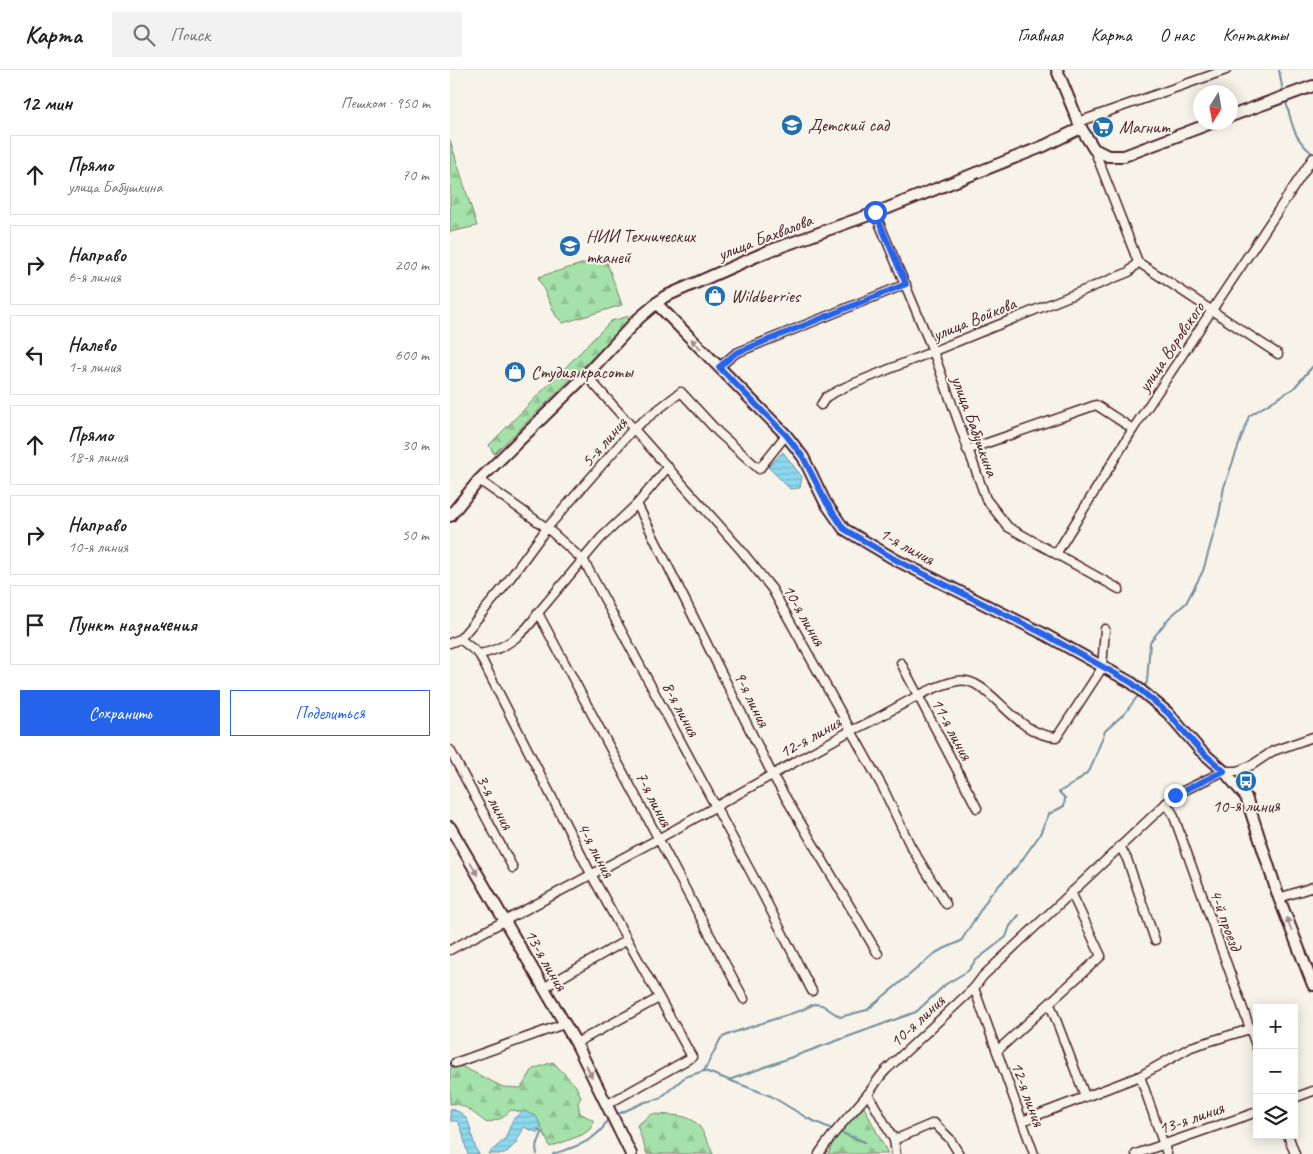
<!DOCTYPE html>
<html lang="ru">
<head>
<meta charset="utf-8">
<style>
  :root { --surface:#fff; --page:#f2f2f2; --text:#202124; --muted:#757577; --line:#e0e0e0; --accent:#2563eb }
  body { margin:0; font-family:Caveat,sans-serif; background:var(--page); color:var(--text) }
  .controls { position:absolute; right:15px; bottom:15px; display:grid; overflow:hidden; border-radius:0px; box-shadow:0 2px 12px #0003 }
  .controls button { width:45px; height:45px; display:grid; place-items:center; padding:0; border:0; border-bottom:1px solid var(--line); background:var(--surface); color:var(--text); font:25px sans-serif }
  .compass { position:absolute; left:743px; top:15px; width:45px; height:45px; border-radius:50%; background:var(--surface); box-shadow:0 2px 12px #0003; rotate:191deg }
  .stop { position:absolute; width:15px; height:15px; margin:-11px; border:4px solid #2563eb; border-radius:50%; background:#fff }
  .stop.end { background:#2563eb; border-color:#fff; box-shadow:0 1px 5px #0008 }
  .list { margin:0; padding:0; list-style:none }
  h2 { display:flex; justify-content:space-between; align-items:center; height:65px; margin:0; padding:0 20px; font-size:21px }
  h2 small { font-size:16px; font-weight:400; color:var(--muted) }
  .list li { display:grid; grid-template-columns:32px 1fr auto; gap:15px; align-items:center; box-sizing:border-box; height:80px; margin:0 10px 10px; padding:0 10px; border:1px solid var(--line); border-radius:0px }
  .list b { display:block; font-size:19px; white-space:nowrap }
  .list p { margin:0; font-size:16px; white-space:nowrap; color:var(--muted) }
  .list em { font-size:16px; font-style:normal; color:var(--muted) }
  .actions { display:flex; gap:10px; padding:15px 20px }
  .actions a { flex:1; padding:11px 0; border:1px solid var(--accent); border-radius:0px; text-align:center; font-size:18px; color:var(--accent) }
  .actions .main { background:var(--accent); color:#fff }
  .icon { flex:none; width:28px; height:28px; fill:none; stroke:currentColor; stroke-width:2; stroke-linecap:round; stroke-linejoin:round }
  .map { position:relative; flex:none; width:863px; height:1084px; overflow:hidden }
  header { display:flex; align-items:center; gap:30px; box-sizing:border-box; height:70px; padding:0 25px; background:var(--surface); border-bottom:1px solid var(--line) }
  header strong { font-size:24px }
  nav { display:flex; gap:28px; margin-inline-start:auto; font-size:18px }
  .search { width:350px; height:45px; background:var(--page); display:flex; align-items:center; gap:12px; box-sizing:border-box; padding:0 18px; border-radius:0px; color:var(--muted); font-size:19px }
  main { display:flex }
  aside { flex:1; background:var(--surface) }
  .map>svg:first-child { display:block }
</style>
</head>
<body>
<header>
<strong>Карта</strong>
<div class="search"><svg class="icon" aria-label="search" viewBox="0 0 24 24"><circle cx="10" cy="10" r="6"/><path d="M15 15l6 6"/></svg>Поиск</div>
<nav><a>Главная</a><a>Карта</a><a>О нас</a><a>Контакты</a></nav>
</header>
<main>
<aside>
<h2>12 мин<small>Пешком · 950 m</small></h2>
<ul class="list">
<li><svg class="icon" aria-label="ahead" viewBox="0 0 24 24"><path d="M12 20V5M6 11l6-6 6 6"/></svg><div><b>Прямо</b><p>улица Бабушкина</p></div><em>70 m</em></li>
<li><svg class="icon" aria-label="right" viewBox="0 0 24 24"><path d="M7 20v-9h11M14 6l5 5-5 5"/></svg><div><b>Направо</b><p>6-я линия</p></div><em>200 m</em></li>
<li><svg class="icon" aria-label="left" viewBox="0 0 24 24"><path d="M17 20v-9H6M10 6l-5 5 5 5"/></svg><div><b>Налево</b><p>1-я линия</p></div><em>600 m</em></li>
<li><svg class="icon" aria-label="ahead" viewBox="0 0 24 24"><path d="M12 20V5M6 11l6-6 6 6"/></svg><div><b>Прямо</b><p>18-я линия</p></div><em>30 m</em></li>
<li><svg class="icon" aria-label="right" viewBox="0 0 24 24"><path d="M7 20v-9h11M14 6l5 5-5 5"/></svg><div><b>Направо</b><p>10-я линия</p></div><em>50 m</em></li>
<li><svg class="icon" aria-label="arrive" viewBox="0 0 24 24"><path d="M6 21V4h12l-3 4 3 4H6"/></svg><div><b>Пункт назначения</b></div></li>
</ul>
<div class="actions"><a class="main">Сохранить</a><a>Поделиться</a></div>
</aside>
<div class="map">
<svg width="863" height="1084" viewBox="0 0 863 1084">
  <defs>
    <pattern id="forest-firs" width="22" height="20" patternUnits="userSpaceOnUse" patternTransform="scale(1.25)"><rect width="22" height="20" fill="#a4e2a9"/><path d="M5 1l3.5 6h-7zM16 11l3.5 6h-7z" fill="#8fc192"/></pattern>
    <pattern id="water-rules" width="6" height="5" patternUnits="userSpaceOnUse" patternTransform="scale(1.25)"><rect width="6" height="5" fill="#8cd8ed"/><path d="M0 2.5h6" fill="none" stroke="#7ab9cb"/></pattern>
  </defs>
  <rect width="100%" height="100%" fill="#f7f3e8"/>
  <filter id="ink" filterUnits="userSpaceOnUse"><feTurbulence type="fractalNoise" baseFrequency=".02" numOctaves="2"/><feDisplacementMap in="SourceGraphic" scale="10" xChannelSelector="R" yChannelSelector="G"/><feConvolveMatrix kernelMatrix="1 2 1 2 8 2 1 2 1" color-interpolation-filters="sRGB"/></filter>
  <g filter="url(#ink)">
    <!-- forest -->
    <g fill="url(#forest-firs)" stroke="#77806a">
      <polygon points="0,70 27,156 0,162"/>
      <polygon points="155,187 172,235 113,253 106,246 88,207"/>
      <polygon points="187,244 44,384 39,375 161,251"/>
      <path d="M103 992 126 1016 131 1027 128 1033 130 1043 143 1050 142 1058 132 1065 100 1077C91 1056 86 1043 61 1040L52 1048 37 1053C26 1046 14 1032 0 1034V999L11 996 53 1017 71 1018 83 999Z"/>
      <polygon points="414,1037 438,1084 378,1084 385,1067"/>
      <path d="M202 1044C244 1046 247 1045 263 1084H197L187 1055Z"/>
    </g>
    <!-- water -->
    <g fill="url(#water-rules)" stroke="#728e9f">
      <polygon points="333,382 352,407 350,418 340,419 318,397"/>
      <path d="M0 1039C26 1043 18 1069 29 1084H18C13 1072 15 1062 7 1051H0Z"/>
      <polygon points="73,1041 86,1046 91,1056 88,1063 74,1057 66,1073 55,1084 38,1084 55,1069 63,1049"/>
    </g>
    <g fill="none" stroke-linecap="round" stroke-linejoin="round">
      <!-- stream -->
      <g stroke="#728e9f" stroke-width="2">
        <polyline points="829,0 833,22"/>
        <path d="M835 29C843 54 841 66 863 84"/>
        <polyline points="694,617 697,612 700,572 719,548 736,533 753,501 769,445 774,417 799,346 844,318 863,296"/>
        <polyline points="255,1001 321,1026 357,1048 384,1060"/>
        <polyline points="279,1010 466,942 496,914 518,901 525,891 556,867 560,856 569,845"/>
        <polyline points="166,1045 195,1032 209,1029 235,1007 254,1001 271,968 282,963 352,940 364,934 372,935 390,947 417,940 487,882 511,871 540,825 569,794 589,766 599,744 614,736 615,728 609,722 626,712 640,700 655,661 675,643 690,623"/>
        <polyline points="389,1062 415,1072"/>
        <polyline points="87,1084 86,1078 92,1063 88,1059"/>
        <path d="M103 1084C121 1078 136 1075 150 1061 154 1058 155 1052 159 1048"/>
      </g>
      <!-- minor casing -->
      <g stroke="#4a1f2b" stroke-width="11">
        <g id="minor">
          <polyline points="628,52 776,0"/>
          <polyline points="644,79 688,192 828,284"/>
          <polyline points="425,143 483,281 536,429 558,457 669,519"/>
          <polyline points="269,297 286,283 456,214"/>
          <polyline points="136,305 290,479 322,519 433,718 460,775 496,834"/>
          <polyline points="371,335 376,327 395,317 679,202 688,192"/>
          <polyline points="517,380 646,335 683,359"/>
          <polyline points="29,410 97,458 134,491 312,823 362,921"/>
          <polyline points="187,434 323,706 428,884"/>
          <polyline points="606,484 683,359 863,88"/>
          <polyline points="88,543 294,929"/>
          <polyline points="10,569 53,518 97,458 184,358 231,322 268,362 309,399 336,365"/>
          <path d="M0 573 10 569 29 584C54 580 75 564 88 543L151 468 187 434 218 397"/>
          <polyline points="29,584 141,804 242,987 156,1035"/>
          <polyline points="451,593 527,738"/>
          <polyline points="0,680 63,798"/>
          <polyline points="716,733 723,744 807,978"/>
          <polyline points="670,776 677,789 705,870"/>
          <polyline points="829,828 863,817"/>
          <path d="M0 880 208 769 400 661C434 648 472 618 507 611 540 605 563 666 607 667L652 598 655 559"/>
          <polyline points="93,918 177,870"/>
          <polyline points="524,918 584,1084"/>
          <polyline points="600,934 635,1026"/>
          <polyline points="126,973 209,928"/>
          <polyline points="547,981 651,886 621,822"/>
          <polyline points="5,993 114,954"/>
          <polyline points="690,1006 717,1084"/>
          <polyline points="418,1024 444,1070 446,1084"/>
          <polyline points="844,1028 863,1021"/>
          <polyline points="572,1051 690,1006 741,977 800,959"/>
          <polyline points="838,1065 845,1084"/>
          <polyline points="444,1070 484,1053 500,1069 509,1084"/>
          <path d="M369 1084C384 1060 399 1047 417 1025 424 1017 427 1009 436 1000L524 918 533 906 725 725 774 701H787L802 695 823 681 863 667"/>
          <polyline points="686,1084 807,1042"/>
        </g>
      </g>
      <!-- tertiary casing -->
      <g stroke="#4a1f2b" stroke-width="14">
        <g id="tertiary">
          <polyline points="607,0 631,58 644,79 658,86 674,86 764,52"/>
          <polyline points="781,46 863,16"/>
          <polyline points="206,233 336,365 353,387 375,432 394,459 446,490 594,564 682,613 718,643 750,680 774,701 796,727 829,828 863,915"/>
          <polyline points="0,446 29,410 136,305 188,249 214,227 316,182 433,140 594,76 631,58"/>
          <polyline points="0,757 126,973 181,1084"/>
        </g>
      </g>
      <!-- minor -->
      <use href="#minor" stroke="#f7f3e8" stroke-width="8"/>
      <!-- tertiary -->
      <use href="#tertiary" stroke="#f7f3e8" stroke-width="10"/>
    </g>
    <!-- one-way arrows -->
    <defs><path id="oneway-solid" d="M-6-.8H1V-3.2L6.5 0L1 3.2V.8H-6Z" transform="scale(1.25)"/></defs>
    <g fill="#a0898a">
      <use href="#oneway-solid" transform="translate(246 274) rotate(-134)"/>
      <use href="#oneway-solid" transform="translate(24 799) rotate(60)"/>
      <use href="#oneway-solid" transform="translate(839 854) rotate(-111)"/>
      <use href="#oneway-solid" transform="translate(139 1001) rotate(64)"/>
    </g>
  </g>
  <g fill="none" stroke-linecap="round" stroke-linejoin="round" filter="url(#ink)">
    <!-- route -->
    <polyline stroke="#2563eb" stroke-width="6" points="425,142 456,214 286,283 269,297 336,365 353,387 376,432 394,459 446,490 594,564 682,613 718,643 750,680 774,701 725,725"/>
  </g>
  <!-- icons -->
  <defs>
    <g id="school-disc" transform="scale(1.125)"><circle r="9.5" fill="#1f6fb2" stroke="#f7f3e8"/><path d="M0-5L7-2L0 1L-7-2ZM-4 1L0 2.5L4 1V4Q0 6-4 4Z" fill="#fff"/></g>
    <g id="supermarket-disc" transform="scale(1.125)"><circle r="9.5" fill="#1f6fb2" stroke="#f7f3e8"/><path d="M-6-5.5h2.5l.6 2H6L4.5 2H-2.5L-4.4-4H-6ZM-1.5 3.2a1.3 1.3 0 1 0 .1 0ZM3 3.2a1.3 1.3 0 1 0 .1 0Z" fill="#fff"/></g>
    <g id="university-disc" transform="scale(1.125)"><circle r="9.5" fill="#1f6fb2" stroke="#f7f3e8"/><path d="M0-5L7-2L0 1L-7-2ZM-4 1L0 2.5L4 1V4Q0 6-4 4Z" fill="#fff"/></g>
    <g id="shop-disc" transform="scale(1.125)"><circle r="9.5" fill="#1f6fb2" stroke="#f7f3e8"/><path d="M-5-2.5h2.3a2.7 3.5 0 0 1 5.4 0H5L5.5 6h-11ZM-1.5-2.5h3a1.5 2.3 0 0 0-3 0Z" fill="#fff"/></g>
    <g id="bus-disc" transform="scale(1.125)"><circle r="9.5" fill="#1f6fb2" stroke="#f7f3e8"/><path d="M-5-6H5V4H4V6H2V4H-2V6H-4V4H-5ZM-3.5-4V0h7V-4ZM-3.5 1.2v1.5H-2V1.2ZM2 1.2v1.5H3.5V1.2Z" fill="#fff"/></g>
  </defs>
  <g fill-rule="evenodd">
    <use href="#school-disc" x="342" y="55"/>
    <use href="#supermarket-disc" x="653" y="57"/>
    <use href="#university-disc" x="120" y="176"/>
    <use href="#shop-disc" x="265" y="226"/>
    <use href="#shop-disc" x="65" y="302"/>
    <use href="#bus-disc" x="796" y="711"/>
  </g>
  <g text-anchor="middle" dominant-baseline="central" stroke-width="4" stroke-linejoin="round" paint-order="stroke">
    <!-- poi labels -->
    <g font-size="18" fill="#4a1f2b" stroke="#f7f3e8" text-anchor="start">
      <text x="358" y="55">Детский сад</text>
      <text x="669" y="57">Магнит</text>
      <text x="136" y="166">НИИ Технических<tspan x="136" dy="21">тканей</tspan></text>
      <text x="281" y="226">Wildberries</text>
      <text x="81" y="302">Студия красоты</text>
      <text x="796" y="736" text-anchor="middle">10-я линия</text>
    </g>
    <!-- street labels -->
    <g font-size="18" fill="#4a1f2b" stroke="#f7f3e8">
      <text transform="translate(315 167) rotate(-21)">улица Бахвалова</text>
      <text transform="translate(524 249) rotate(-22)">улица Войкова</text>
      <text transform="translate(721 277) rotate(-56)">улица Воровского</text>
      <text transform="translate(525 356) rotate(70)">улица Бабушкина</text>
      <text transform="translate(154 372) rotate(-49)">5-я линия</text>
      <text transform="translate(457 476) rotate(29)">1-я линия</text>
      <text transform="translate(354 545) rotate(60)">10-я линия</text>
      <text transform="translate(302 629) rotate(64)">9-я линия</text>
      <text transform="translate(231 639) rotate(62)">8-я линия</text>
      <text transform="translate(502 659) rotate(62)">11-я линия</text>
      <text transform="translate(360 667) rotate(-29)">12-я линия</text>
      <text transform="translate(204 729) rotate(63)">7-я линия</text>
      <text transform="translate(45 732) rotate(62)">3-я линия</text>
      <text transform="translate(146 780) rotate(62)">4-я линия</text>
      <text transform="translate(776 850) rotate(70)">4-й проезд</text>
      <text transform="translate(96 890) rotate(60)">13-я линия</text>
      <text transform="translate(467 951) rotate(-43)">10-я линия</text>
      <text transform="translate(578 1024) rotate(70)">12-я линия</text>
      <text transform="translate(741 1048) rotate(-19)">13-я линия</text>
    </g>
  </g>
</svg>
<div class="controls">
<button>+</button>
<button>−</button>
<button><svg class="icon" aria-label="layers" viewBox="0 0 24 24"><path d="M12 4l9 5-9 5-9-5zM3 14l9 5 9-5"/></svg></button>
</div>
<svg class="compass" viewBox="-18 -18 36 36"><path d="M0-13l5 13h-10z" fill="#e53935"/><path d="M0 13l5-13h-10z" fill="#757577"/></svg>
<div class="stop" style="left:425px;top:142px"></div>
<div class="stop end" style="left:725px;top:725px"></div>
</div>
</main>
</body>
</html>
